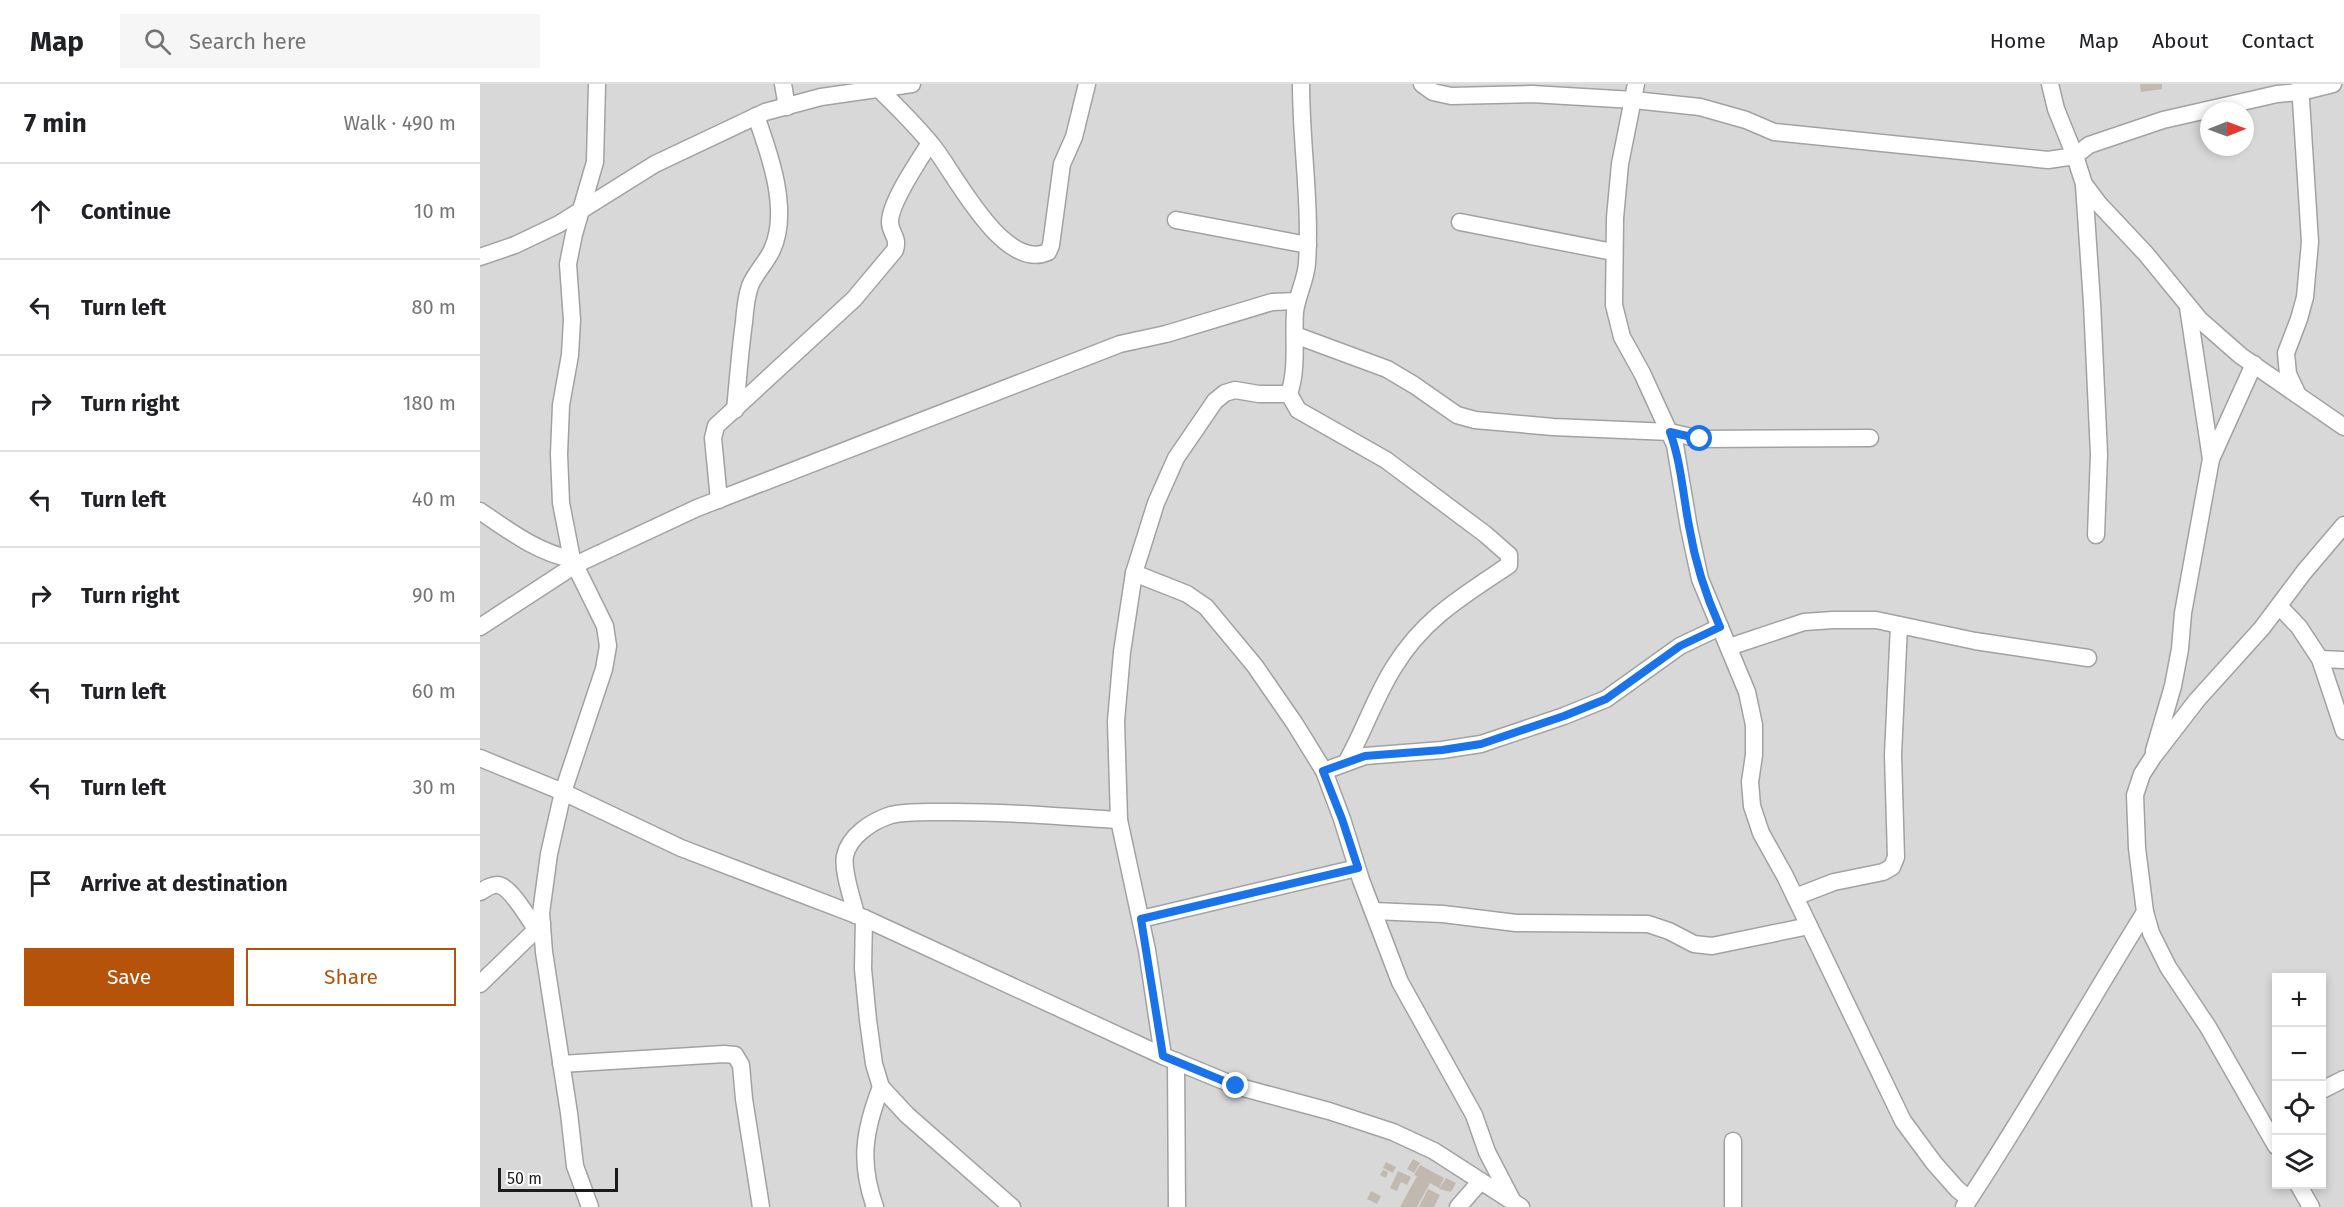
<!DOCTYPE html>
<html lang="en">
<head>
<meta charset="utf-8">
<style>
  :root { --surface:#fff; --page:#f6f6f6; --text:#202124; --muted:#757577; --line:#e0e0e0; --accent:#b45309 }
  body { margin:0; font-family:"Fira Sans",sans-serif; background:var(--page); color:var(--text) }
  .controls { position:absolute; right:18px; bottom:18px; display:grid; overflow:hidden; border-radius:0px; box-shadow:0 3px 9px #0003 }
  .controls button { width:54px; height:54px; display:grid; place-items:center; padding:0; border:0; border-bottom:2px solid var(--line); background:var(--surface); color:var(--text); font:30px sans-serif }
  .compass { position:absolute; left:1720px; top:18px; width:54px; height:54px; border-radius:50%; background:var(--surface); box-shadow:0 3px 9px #0003; rotate:89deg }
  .scale { position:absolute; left:18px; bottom:15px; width:120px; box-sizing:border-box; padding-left:6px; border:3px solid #1b1b1b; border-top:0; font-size:16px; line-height:21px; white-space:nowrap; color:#1b1b1b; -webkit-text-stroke:4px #fff; paint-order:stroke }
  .stop { position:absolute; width:18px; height:18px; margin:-14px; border:4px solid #1a73e8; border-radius:50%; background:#fff }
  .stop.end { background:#1a73e8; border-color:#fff; box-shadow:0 2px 6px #0008 }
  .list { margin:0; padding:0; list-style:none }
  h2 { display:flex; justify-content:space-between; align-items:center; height:78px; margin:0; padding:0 24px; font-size:26px }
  h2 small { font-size:20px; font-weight:400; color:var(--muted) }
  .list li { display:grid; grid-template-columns:39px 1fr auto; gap:18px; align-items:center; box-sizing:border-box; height:96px; padding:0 24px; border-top:2px solid var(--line) }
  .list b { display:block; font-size:22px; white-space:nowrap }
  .list em { font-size:20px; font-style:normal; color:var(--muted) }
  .actions { display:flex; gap:12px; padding:18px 24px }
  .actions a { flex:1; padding:14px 0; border:2px solid var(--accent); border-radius:0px; text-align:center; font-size:21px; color:var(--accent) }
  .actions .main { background:var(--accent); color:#fff }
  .icon { flex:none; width:33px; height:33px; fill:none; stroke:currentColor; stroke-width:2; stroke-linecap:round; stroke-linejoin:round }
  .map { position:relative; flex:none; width:1864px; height:1123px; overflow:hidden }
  header { display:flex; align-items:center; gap:36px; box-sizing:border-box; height:84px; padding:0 30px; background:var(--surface); border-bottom:2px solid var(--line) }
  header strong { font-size:28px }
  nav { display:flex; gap:33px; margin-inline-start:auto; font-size:21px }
  .search { width:420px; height:54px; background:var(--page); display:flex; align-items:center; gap:15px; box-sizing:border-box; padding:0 21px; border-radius:0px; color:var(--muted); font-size:22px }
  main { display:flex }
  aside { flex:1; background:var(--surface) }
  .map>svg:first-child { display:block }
</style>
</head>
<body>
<header>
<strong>Map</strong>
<div class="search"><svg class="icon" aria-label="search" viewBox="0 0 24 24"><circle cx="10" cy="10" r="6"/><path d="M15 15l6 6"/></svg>Search here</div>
<nav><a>Home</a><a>Map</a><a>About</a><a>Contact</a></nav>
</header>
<main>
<aside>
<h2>7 min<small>Walk · 490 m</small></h2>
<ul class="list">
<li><svg class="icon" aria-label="ahead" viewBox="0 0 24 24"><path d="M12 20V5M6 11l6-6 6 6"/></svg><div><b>Continue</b></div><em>10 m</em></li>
<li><svg class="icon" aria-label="left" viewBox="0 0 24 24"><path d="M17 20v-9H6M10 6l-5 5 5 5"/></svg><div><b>Turn left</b></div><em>80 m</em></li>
<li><svg class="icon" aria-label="right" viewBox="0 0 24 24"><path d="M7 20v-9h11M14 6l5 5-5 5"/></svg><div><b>Turn right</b></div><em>180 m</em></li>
<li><svg class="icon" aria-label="left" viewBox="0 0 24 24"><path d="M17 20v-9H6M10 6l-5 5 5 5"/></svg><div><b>Turn left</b></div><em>40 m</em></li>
<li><svg class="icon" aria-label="right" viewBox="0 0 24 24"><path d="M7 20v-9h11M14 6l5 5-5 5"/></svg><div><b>Turn right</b></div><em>90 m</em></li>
<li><svg class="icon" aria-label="left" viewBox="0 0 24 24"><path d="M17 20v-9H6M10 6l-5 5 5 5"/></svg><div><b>Turn left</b></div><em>60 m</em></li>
<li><svg class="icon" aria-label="left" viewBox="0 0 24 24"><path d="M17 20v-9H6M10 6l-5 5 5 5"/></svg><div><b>Turn left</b></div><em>30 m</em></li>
<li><svg class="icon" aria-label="arrive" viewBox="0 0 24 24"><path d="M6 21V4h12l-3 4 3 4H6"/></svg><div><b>Arrive at destination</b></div></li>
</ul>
<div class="actions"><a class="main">Save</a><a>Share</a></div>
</aside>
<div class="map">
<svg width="1864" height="1123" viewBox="0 0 1864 1123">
  <rect width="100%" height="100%" fill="#edeae0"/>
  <!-- residential -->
  <path fill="#d9d8d8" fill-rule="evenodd" d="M0 0H1864V1123H0ZM1729 27H1765V63H1729ZM1796 894H1842V1100H1796Z"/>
  <!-- building -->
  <g fill="#c1b9b0">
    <polygon points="1660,0 1682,0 1682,5 1661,8"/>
    <polygon points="933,1075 940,1079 934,1089 927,1085"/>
    <polygon points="906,1078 916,1083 913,1089 903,1084"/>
    <polygon points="940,1081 964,1094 959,1104 950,1099 937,1123 920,1123 937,1092 934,1091"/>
    <polygon points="903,1086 908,1088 906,1094 900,1091"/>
    <polygon points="918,1087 931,1093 927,1101 921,1098 917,1107 910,1104"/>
    <polygon points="966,1094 976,1099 971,1108 959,1105"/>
    <polygon points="948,1105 960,1111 954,1123 939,1123"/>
    <polygon points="891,1107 901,1112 897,1120 887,1115"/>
  </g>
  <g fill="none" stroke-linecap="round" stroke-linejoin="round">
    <!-- minor casing -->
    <g stroke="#a2a2a2" stroke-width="19">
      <g id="minor">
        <polyline points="303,0 307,23"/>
        <polyline points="942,0 953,8 971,12 1052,10 1154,16 1220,23 1266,36 1294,48 1568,76 1595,72 1609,61 1683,36 1797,10 1821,8 1853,0"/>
        <polyline points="1156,0 1140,80 1135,134 1134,221 1142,253 1162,289 1195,361 1209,444 1220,495 1267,608 1274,641 1274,671 1270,698 1272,722 1281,749 1305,792 1423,1037 1454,1079 1477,1105 1489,1115"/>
        <polyline points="1570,0 1576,25 1595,72 1604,100 1619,120 1666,170 1720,236 1761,272 1864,343"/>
        <path d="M398 4C418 24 438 43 455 65 476 92 524 188 568 168L571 161 582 80 594 53 607 0"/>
        <polyline points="1604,101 1612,219 1619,370 1616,451"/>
        <polyline points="696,136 828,161"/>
        <polyline points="980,138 1133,168"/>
        <polyline points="0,173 35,161 79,140 175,80 285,28 341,13 432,0"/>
        <polyline points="815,251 907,285 934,301 977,331 995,336 1073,343 1190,348 1220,355 1390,354"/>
        <polyline points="1817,309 1808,290 1806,269 1819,235 1825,213 1830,158 1820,0"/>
        <path d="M809 310C818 284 813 255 815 228 817 211 826 196 827 179 831 120 821 59 821 0"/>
        <path d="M255 326C258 296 260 267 264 238 265 226 266 213 270 202 275 189 286 179 292 166 310 127 290 71 276 32"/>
        <polyline points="1731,375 1774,280"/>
        <path d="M239 416 233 354 236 342 374 215 415 166C419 153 411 151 410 139 409 120 439 76 450 59"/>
        <path d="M0 427C28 446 58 469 92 475"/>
        <polyline points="654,489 707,510 726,523 775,582 815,640 844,687 862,735 881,796 920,898 994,1031 1007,1068 1033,1118"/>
        <polyline points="1799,522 1819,543 1840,575 1864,647"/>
        <polyline points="0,543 95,481 217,424 640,260 686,250 792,218 817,217"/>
        <polyline points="1249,563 1324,538 1353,536 1396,536 1495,557 1608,574"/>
        <polyline points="1840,575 1864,576"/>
        <polyline points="1674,667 1693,602 1700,565 1703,529 1731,375 1708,223"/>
        <polyline points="0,674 83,708 201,764 384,834 683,972 756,1002 849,1027 913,1048 954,1067 1041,1123"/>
        <polyline points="844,687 885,672 962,666 1001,660 1084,632 1126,615 1200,562 1240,543"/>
        <path d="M0 808C5 805 13 800 18 801 30 802 49 835 56 845"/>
        <polyline points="1315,813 1354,798 1403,788 1412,783 1416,773 1413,671 1419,541"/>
        <polyline points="893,827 963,830 1036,839 1168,840 1189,847 1214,860 1232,862 1329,842"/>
        <path d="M376 831C373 816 362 787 365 772 369 752 392 737 411 731 428 727 447 728 465 728 523 727 581 733 639 736"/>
        <polyline points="384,834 383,885 388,936 394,980 401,1003 427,1031 532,1123"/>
        <polyline points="661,835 877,784"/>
        <polyline points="0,900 62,840"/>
        <path d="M683 972 667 866 639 736 636 637 642 568 654 489 676 419 696 374 735 317 745 309 755 306 779 310H809L818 326 906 376 1005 450 1029 471V481C983 512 944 534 914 583 895 613 884 647 867 677"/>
        <polyline points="696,977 697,1123"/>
        <polyline points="81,980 244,970 255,971 261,981 264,1015 281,1123"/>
        <polyline points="1842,1006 1864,995"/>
        <polyline points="1253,1057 1253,1123"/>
        <polyline points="1796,1062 1728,943 1688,883 1671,849 1665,828 1657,764 1655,711 1662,690 1673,673 1717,616 1782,544 1824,488 1864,441"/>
        <polyline points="1818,1100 1831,1123"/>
        <polyline points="110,1123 95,1082 89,1029 64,868 61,829 69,770 83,708 124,585 128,562 125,542 92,475 81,419 79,370 81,321 90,271 92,236 88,180 94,150 115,78 117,0"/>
        <path d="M395 1123C379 1078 384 1047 401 1003"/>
        <polyline points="978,1123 1000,1098"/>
        <path d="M1484 1123C1548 1027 1604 926 1665 828"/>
      </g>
    </g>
    <!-- minor -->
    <use href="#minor" stroke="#fff" stroke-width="16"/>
  </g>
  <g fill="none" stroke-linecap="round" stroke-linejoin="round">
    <!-- route -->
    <path stroke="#1a73e8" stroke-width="8" d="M756 1002 683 972 661 835 878 784 862 735 843 687 885 672 962 666 1001 660 1084 632 1126 615 1200 562 1240 543C1225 510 1215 478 1209 442 1203 411 1201 378 1190 348L1220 355"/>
  </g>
</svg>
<div class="controls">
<button>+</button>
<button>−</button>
<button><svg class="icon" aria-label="locate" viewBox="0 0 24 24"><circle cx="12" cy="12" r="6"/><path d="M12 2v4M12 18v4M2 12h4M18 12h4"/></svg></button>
<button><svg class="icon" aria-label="layers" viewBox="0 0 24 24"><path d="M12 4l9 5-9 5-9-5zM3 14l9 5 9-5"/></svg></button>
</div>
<svg class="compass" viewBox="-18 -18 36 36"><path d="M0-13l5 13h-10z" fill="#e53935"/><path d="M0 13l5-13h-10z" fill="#757577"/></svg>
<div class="scale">50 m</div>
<div class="stop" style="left:1220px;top:355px"></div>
<div class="stop end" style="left:756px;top:1002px"></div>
</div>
</main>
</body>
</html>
